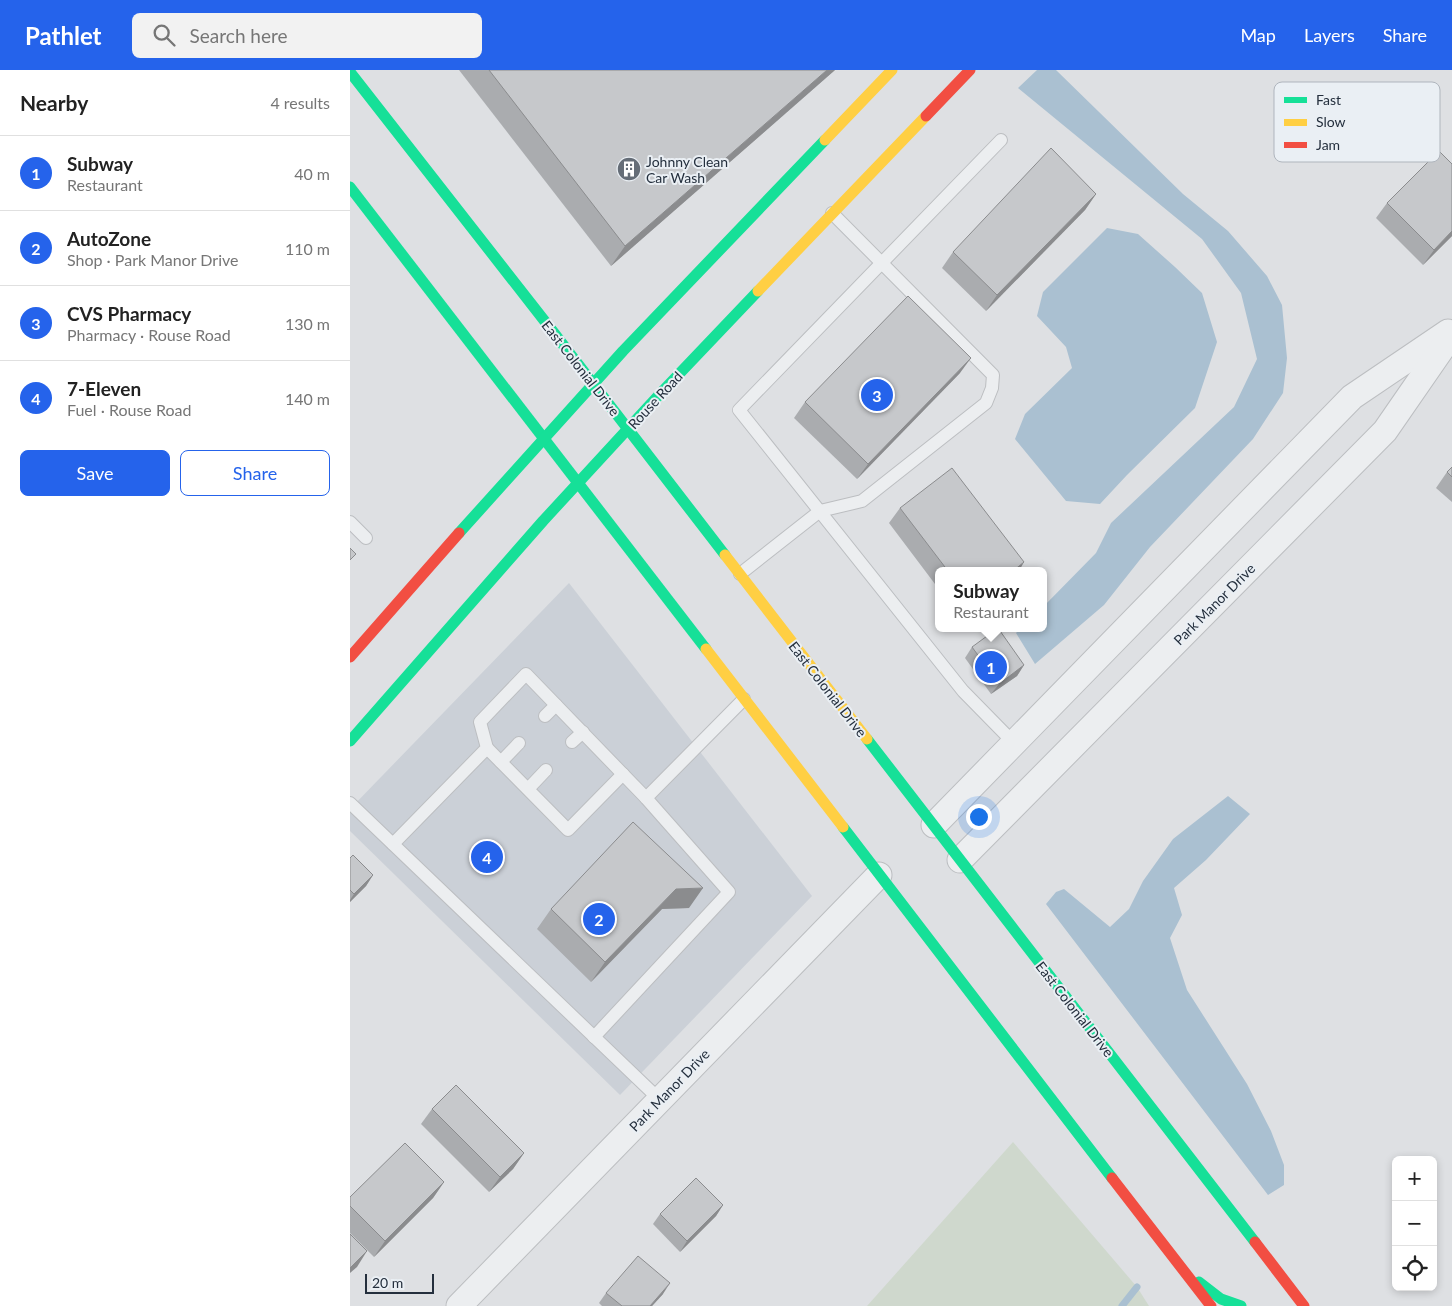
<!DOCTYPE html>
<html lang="en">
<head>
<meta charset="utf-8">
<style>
  :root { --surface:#fff; --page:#f2f2f2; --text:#222; --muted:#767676; --line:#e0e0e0; --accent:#2563eb }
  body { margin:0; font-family:Lato,sans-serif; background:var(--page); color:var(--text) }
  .controls { position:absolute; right:15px; bottom:15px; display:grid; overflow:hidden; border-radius:8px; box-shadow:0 2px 8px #0003 }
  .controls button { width:45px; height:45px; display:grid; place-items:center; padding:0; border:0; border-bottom:1px solid var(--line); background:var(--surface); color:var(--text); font:25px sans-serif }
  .scale { position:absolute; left:15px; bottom:12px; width:69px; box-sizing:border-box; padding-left:5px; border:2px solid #242f3d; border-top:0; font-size:14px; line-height:18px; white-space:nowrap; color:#242f3d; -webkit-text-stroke:4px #eaeff4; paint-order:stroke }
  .you { position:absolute; left:628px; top:746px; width:18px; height:18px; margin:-12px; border:4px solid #fff; border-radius:50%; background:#1a73e8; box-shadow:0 0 0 8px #1a73e833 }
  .badge { display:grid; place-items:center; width:32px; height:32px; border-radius:50%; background:var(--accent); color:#fff; font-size:16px; font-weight:700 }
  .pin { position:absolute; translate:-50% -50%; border:2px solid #fff; box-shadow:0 1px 5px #0006 }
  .popup { position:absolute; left:585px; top:497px; width:112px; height:65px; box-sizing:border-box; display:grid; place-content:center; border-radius:8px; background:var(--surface); filter:drop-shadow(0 1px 4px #0005); font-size:16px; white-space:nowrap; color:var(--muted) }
  .popup b { font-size:19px; color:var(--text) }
  .popup::after { content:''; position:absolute; left:50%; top:100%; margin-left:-10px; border:10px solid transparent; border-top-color:var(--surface) }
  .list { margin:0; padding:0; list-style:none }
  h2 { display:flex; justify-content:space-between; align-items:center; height:65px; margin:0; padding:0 20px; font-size:21px }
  h2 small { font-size:16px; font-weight:400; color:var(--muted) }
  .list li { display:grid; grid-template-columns:32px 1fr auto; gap:15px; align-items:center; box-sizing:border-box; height:75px; padding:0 20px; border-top:1px solid var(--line) }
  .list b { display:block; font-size:19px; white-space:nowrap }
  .list p { margin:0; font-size:16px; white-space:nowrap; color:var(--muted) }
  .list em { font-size:16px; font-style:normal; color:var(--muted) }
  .actions { display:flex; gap:10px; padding:15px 20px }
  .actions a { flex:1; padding:11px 0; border:1px solid var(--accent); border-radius:8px; text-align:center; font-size:18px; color:var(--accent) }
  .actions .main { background:var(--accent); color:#fff }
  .icon { flex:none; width:28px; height:28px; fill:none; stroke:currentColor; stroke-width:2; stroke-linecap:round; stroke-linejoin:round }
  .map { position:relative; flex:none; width:1102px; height:1236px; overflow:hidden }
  header { display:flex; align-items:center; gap:30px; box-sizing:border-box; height:70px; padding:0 25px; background:var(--accent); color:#fff }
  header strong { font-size:24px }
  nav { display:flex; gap:28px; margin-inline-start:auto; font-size:18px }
  .search { width:350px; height:45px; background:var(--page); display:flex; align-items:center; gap:12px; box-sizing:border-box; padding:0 18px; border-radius:8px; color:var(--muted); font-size:19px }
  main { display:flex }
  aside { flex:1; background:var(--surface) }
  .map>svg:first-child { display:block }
</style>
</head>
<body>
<header>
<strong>Pathlet</strong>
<div class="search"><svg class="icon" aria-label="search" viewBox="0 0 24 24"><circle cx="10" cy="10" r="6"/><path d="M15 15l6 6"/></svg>Search here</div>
<nav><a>Map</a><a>Layers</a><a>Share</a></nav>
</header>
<main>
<aside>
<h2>Nearby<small>4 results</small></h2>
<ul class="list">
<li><span class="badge">1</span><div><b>Subway</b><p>Restaurant</p></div><em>40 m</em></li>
<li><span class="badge">2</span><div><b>AutoZone</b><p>Shop · Park Manor Drive</p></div><em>110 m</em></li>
<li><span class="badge">3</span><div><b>CVS Pharmacy</b><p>Pharmacy · Rouse Road</p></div><em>130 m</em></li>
<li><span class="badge">4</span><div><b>7-Eleven</b><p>Fuel · Rouse Road</p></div><em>140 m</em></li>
</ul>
<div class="actions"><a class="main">Save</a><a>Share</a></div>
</aside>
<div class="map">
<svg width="1102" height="1236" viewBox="0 0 1102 1236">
  <rect width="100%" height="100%" fill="#dee0e3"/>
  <!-- built -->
  <polygon fill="#cbd0d7" points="219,513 462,826 270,1025 0,761 0,739"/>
  <!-- green -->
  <polygon fill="#cfd8cd" points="663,1072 787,1217 799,1236 517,1236"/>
  <!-- water -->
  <g fill="#aac0d1">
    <polygon points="687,0 706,0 833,124 878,161 917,206 932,235 937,288 933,323 903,369 800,477 754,535 685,594 666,563 671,558 694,558 694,536 746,483 761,453 884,337 907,289 891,223 852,169 668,18"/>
    <polygon points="757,158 788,164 825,197 852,223 867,272 845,338 777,405 750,434 716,431 665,369 675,344 722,298 716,277 687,246 693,222"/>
    <polygon points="878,726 900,744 856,790 824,818 832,845 820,868 837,920 897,1014 921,1061 934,1095 934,1115 918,1125 696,834 706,822 714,819 760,857 779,839 793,811 823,769"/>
  </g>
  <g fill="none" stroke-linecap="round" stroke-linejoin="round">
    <!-- stream -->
    <polyline stroke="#aac0d1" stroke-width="7" points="772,1236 787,1217"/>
    <!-- lane casing -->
    <g stroke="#bcbec1" stroke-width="14">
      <g id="lane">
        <polyline points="651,70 389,340 613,621 664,673"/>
        <polyline points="0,452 16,468"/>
        <polyline points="390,504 470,441 512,431 636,333 642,318 643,305 482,143"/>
        <polyline points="195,646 206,635"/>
        <polyline points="222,672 233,662"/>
        <polyline points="137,678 218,760 273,704"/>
        <polyline points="151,692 169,673"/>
        <polyline points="178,719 196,700"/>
        <polyline points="0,733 309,1029"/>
        <polyline points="43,774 137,678 130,652 176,604 296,728"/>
        <polyline points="244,967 379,822 296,728 394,629"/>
      </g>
    </g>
    <!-- street casing -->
    <g stroke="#bcbec1" stroke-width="27">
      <g id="street">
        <polyline points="584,755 1002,327 1098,262"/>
        <polyline points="610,790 1035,361 1102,264"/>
        <polyline points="109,1236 529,805"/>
      </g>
    </g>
    <!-- lane -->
    <use href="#lane" stroke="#eceef0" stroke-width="12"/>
    <!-- street -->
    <use href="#street" stroke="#eceef0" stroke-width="25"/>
    <!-- fast -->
    <g stroke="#16e098" stroke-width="11">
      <polyline points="0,2 204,263 375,485"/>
      <polyline points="0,117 356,579"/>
      <polyline points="109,463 273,281 475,70"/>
      <polyline points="517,669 905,1172"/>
      <polyline points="0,671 193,451 309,325 408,221"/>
      <polyline points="493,757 762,1108"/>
      <polyline points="849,1212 871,1229 891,1236"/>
    </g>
    <!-- slow -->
    <g stroke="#ffcf43" stroke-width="11">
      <polyline points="475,70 542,0"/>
      <polyline points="408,221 576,46"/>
      <polyline points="375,485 517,669"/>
      <polyline points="356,579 493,757"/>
    </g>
    <!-- jam -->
    <g stroke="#f24e42" stroke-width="11">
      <polyline points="576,46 620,0"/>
      <polyline points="0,587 109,463"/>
      <polyline points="762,1108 861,1236"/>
      <polyline points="905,1172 954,1236"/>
    </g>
  </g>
  <!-- wall -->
  <g fill="#aaacaf">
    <polygon points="109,0 485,0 261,196"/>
    <polygon points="1102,94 1102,166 1073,195 1026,148 1037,133"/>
    <polygon points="746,124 735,140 636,241 592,198 603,182"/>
    <polygon points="610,303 507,409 444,348 455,332"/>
    <polygon points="1102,397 1102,432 1086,418 1097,402"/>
    <polygon points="550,438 669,501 588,501 588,518 539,453"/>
    <polygon points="622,577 674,595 667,606 641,624 615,588"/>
    <polygon points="0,788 23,805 16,816 0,832"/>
    <polygon points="339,838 312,839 241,912 187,859 201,839"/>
    <polygon points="82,1039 174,1083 163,1099 139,1122 71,1054"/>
    <polygon points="94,1112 83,1128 24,1187 0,1163 0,1127"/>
    <polygon points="373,1135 366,1146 330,1182 303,1154 310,1144"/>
    <polygon points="256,1223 313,1224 302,1236 252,1236 249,1233"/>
  </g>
  <!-- shaded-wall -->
  <g fill="#8b8c8e">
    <polygon points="477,0 485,0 261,196 275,176"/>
    <polygon points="746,124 735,140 636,241 647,225"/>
    <polygon points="1102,161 1102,166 1073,195 1084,180"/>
    <polygon points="621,288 610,303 507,409 518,394"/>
    <polygon points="674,492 669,501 663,501"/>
    <polygon points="674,595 667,606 641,624 649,614"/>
    <polygon points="23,805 16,816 0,832 0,830 4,824"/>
    <polygon points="353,818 339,838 312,839 241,912 255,892 326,819"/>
    <polygon points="174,1083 163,1099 139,1122 150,1107"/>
    <polygon points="94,1112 83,1128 24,1187 35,1171"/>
    <polygon points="373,1135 366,1146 330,1182 337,1171"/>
    <polygon points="17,1181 7,1197 0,1203 0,1198"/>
    <polygon points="320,1213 313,1224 302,1236 300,1236"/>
  </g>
  <!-- building -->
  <g fill="#c6c8cb" stroke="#8b8c8e">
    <polygon points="139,0 477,0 275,176"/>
    <polygon points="701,78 746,124 647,225 603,182"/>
    <polygon points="1089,81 1102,94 1102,161 1084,180 1037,133"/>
    <polygon points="558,226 621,288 518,394 455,332"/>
    <polygon points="1102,397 1102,407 1097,402"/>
    <polygon points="602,398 674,492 663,501 598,501 550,438"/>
    <polygon points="0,478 6,484 0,490"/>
    <polygon points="648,558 674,595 649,614 622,577"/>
    <polygon points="283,752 353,818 326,819 255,892 201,839"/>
    <polygon points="3,785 23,805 4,824 0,820 0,788"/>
    <polygon points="106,1015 174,1083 150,1107 82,1039"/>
    <polygon points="55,1073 94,1112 35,1171 0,1136 0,1127"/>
    <polygon points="346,1108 373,1135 337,1171 310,1144"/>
    <polygon points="0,1164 17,1181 0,1198"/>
    <polygon points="288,1186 320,1213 300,1236 272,1236 256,1223"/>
  </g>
  <!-- icons -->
  <defs>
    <g id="building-disc" transform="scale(1.25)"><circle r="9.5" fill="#656d77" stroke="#eaeff4"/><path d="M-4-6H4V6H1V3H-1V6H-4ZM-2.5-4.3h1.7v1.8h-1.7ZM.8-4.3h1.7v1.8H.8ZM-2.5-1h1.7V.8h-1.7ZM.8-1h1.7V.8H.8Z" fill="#fff"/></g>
  </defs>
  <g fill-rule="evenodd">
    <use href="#building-disc" x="279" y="99"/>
  </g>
  <g text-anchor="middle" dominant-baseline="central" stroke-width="4" stroke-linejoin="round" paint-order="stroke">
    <!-- poi labels -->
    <g font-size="14" fill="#242f3d" stroke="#eaeff4" text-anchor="start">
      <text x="296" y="91">Johnny Clean<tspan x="296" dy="16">Car Wash</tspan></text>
    </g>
    <!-- street labels -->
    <g font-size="14" fill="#242f3d" stroke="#eaeff4">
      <text transform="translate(231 298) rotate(52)">East Colonial Drive</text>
      <text transform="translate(305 330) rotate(-47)">Rouse Road</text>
      <text transform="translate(864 534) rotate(-45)">Park Manor Drive</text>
      <text transform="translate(478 619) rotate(52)">East Colonial Drive</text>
      <text transform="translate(725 939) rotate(52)">East Colonial Drive</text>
      <text transform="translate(319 1020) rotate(-46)">Park Manor Drive</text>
    </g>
  </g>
  <!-- legend -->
  <rect x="924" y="12" width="166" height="80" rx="8" fill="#eaeff4" stroke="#afb5bd" stroke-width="1"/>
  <rect x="934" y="27" width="23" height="6" fill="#16e098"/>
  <rect x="934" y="49" width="23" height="7" fill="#ffcf43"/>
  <rect x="934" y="72" width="23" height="6" fill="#f24e42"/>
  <g font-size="14" fill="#242f3d">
    <text x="966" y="35">Fast</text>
    <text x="966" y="57">Slow</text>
    <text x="966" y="80">Jam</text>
  </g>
</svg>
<div class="controls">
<button>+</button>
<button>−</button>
<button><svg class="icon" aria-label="locate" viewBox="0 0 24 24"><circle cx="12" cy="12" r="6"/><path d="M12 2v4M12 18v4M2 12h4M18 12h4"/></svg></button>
</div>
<div class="scale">20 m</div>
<div class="you"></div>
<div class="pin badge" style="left:641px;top:597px">1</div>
<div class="popup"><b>Subway</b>Restaurant</div>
<div class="pin badge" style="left:249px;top:849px">2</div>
<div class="pin badge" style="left:527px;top:325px">3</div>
<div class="pin badge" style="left:137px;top:787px">4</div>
</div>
</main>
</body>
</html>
